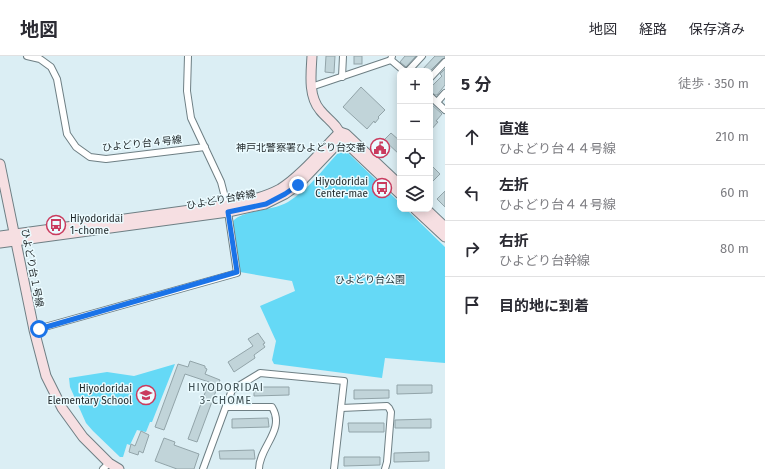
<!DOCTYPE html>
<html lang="ja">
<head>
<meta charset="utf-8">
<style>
  :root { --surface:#fff; --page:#f7f7f7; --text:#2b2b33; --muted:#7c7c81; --line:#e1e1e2 }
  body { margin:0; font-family:"Fira Sans","Noto Sans JP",sans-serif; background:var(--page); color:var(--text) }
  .controls { position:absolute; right:12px; top:12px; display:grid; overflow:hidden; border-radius:8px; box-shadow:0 2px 10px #0003 }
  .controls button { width:36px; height:36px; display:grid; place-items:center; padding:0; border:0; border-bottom:1px solid var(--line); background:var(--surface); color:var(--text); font:20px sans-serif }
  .stop { position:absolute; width:12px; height:12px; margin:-9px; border:3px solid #1a73e8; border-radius:50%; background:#fff }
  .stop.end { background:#1a73e8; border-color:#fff; box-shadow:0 1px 4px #0008 }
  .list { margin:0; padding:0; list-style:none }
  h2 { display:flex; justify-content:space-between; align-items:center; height:52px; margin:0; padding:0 16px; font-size:17px }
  h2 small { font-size:13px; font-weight:400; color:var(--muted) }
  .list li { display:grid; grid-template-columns:26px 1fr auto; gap:12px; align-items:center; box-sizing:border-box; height:56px; padding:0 16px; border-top:1px solid var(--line) }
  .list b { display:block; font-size:15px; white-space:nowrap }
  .list p { margin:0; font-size:13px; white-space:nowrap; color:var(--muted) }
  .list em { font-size:13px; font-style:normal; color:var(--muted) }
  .icon { flex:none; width:22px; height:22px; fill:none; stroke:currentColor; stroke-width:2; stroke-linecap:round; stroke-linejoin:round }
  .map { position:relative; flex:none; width:445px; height:413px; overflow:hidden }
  header { display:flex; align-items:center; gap:24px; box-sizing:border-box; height:56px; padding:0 20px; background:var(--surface); border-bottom:1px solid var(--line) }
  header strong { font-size:19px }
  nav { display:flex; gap:22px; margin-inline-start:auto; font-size:14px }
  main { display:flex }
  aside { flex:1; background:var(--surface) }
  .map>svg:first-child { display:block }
</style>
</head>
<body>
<header>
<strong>地図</strong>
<nav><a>地図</a><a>経路</a><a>保存済み</a></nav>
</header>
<main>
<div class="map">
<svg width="445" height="413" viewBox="0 0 445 413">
  <rect width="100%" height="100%" fill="#dbeef4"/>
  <!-- green -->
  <g fill="#65d9f6">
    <path d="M339 96H347L400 147V153H406L445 191V307L385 302 382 322 274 308 272 304 276 285 260 250 295 235 292 225 240 216 233 165C243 154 273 155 288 146 308 134 323 113 339 96Z"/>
    <polygon points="175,308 152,366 150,366 146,376 137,374 130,389 127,388 123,401 120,401 93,375 86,367 70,331 69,322 107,316 134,320"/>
  </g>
  <!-- building -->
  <g fill="#c1d4d9" stroke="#92a4a9">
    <polygon points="326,0 335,0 334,17 325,16"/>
    <rect x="354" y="0" width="8" height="8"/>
    <polygon points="405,0 416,0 406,11 400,6"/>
    <polygon points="435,0 445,0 445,2 442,3 430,15 421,15"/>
    <polygon points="445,13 445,29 437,39 435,39 430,36 430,32 442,20 440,18"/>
    <polygon points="361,31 385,54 378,61 379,62 375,67 374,65 367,73 343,51"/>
    <polygon points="430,47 442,58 436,65 438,66 430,75"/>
    <polygon points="391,77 400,85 400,99 384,84"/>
    <polygon points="430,108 440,118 430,128"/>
    <polygon points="445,135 445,151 437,143"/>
    <polygon points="258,277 265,287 263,288 265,291 254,299 255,302 234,316 228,306 253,290 248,283"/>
    <polygon points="190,305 205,310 205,312 207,313 205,318 220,324 197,386 188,383 209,326 185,318 164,374 155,371 178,308 188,311"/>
    <polygon points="397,329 432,329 432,337 397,338"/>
    <polygon points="254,331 289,331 289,339 254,340"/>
    <polygon points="354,334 389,334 389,342 354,343"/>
    <polygon points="268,362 269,371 232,372 232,363"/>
    <polygon points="431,363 431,372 395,372 395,364"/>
    <polygon points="348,367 384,367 384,376 349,376"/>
    <polygon points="141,375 149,379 143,397 139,395 138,399 129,396 131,388 135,390"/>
    <polygon points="164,382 175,386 174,389 199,398 194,413 177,413 155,405"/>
    <polygon points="254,394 255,403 220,403 219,395"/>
    <polygon points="429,396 429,405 394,406 394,397"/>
    <polygon points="344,401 380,401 380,409 344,410"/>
  </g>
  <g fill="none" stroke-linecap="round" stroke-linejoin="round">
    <!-- street casing -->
    <g stroke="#6e7f84" stroke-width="8">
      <g id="street">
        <polyline points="27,0 40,3 51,11 57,23 67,78 76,91 90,101 106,103 205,91"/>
        <polyline points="392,0 391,4 404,15"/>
        <polyline points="408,15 422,0"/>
        <polyline points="342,21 343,0"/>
        <polyline points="430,22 445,6"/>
        <polyline points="311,31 391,4"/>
        <polyline points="430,40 445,54"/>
        <polyline points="437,46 445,37"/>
        <polyline points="34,274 237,217 227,149 221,126 191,62 187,35 188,0"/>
        <path d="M226 351H272C286 374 259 391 259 413"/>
        <polyline points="341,352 387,350 389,352 391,356 387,406 385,413"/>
        <polyline points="103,413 109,407"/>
        <polyline points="203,413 232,334 260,317 344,325 334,413"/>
      </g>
    </g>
    <!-- secondary casing -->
    <g stroke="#6e7f84" stroke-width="11">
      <g id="secondary">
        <path d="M312 0C311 17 308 40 320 54 327 63 338 69 341 80"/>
        <polyline points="0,108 34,274 46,320 62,352 83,381 109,407 119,413"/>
        <polyline points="415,153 445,181"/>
        <polyline points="426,153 445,171"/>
        <path d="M0 180 227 149C245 146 263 142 280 133 300 121 323 93 340 76L346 78 400 129"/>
        <polyline points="0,187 228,156 265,148 285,138 298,129 342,83 400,138"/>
      </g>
    </g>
    <!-- street -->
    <use href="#street" stroke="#fff" stroke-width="6"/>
    <!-- secondary -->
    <use href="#secondary" stroke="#f6dfe2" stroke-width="9"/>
  </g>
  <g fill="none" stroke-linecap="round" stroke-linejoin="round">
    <!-- route -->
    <polyline stroke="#1a73e8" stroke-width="5" points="39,273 237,216 228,156 266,148 285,138 298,129"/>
  </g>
  <!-- icons -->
  <defs>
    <g id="civic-ring" transform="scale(1)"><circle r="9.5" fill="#ebfbff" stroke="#ca3b5e" stroke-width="1.5"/><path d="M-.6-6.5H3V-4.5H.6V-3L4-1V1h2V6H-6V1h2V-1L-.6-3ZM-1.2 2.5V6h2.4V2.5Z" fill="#ca3b5e"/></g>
    <g id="bus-ring" transform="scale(1)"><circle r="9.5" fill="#ebfbff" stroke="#ca3b5e" stroke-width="1.5"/><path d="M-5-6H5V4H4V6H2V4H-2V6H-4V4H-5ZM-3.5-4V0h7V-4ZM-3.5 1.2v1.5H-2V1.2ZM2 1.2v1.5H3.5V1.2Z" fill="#ca3b5e"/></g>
    <g id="school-ring" transform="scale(1)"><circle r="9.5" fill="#ebfbff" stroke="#ca3b5e" stroke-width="1.5"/><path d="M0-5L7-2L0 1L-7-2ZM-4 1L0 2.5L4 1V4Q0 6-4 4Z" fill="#ca3b5e"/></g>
  </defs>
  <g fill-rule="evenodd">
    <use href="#civic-ring" x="380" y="92"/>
    <use href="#bus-ring" x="382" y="132"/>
    <use href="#bus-ring" x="56" y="169"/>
    <use href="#school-ring" x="146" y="339"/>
  </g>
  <g text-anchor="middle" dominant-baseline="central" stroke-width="3" stroke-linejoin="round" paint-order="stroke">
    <!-- street labels -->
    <g font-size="10" fill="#1d2426" stroke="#ebfbff">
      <text transform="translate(142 88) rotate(-6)">ひよどり台４号線</text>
      <text transform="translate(221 144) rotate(-10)">ひよどり台幹線</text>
      <text transform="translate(32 212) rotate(79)">ひよどり台１号線</text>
    </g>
    <!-- poi labels -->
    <g font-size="10" fill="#1d2426" stroke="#ebfbff" text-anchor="end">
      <text x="366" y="92">神戸北警察署ひよどり台交番</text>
      <text x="368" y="126">Hiyodoridai<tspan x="368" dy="12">Center-mae</tspan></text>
      <text x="70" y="163" text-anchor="start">Hiyodoridai<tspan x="70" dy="12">1-chome</tspan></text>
      <text x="132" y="333">Hiyodoridai<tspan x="132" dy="12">Elementary School</tspan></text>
    </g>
    <!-- park labels -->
    <g font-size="10" fill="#1b3036" stroke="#ebfbff">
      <text x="370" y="224">ひよどり台公園</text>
    </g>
    <!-- neighbourhood labels -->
    <g font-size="11" letter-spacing="1" fill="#3f4f53" stroke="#ebfbff">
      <text x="226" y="331">HIYODORIDAI<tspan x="226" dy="13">3-CHOME</tspan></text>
    </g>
  </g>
</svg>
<div class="controls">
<button>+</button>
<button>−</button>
<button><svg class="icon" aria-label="locate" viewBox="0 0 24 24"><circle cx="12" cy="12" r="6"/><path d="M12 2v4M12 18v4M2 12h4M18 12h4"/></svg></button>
<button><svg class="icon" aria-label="layers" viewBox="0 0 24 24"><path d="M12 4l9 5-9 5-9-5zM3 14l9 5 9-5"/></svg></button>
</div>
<div class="stop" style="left:39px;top:273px"></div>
<div class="stop end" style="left:298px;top:129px"></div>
</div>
<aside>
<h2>5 分<small>徒歩 · 350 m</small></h2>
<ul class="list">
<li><svg class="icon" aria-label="ahead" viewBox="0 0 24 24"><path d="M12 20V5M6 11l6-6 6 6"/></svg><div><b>直進</b><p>ひよどり台４４号線</p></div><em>210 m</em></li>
<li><svg class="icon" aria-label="left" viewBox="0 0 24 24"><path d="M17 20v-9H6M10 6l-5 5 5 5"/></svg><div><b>左折</b><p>ひよどり台４４号線</p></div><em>60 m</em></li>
<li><svg class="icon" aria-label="right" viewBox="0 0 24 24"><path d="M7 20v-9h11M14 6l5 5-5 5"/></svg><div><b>右折</b><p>ひよどり台幹線</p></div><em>80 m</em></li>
<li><svg class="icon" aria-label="arrive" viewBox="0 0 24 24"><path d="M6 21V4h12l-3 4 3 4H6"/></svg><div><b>目的地に到着</b></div></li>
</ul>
</aside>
</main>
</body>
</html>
